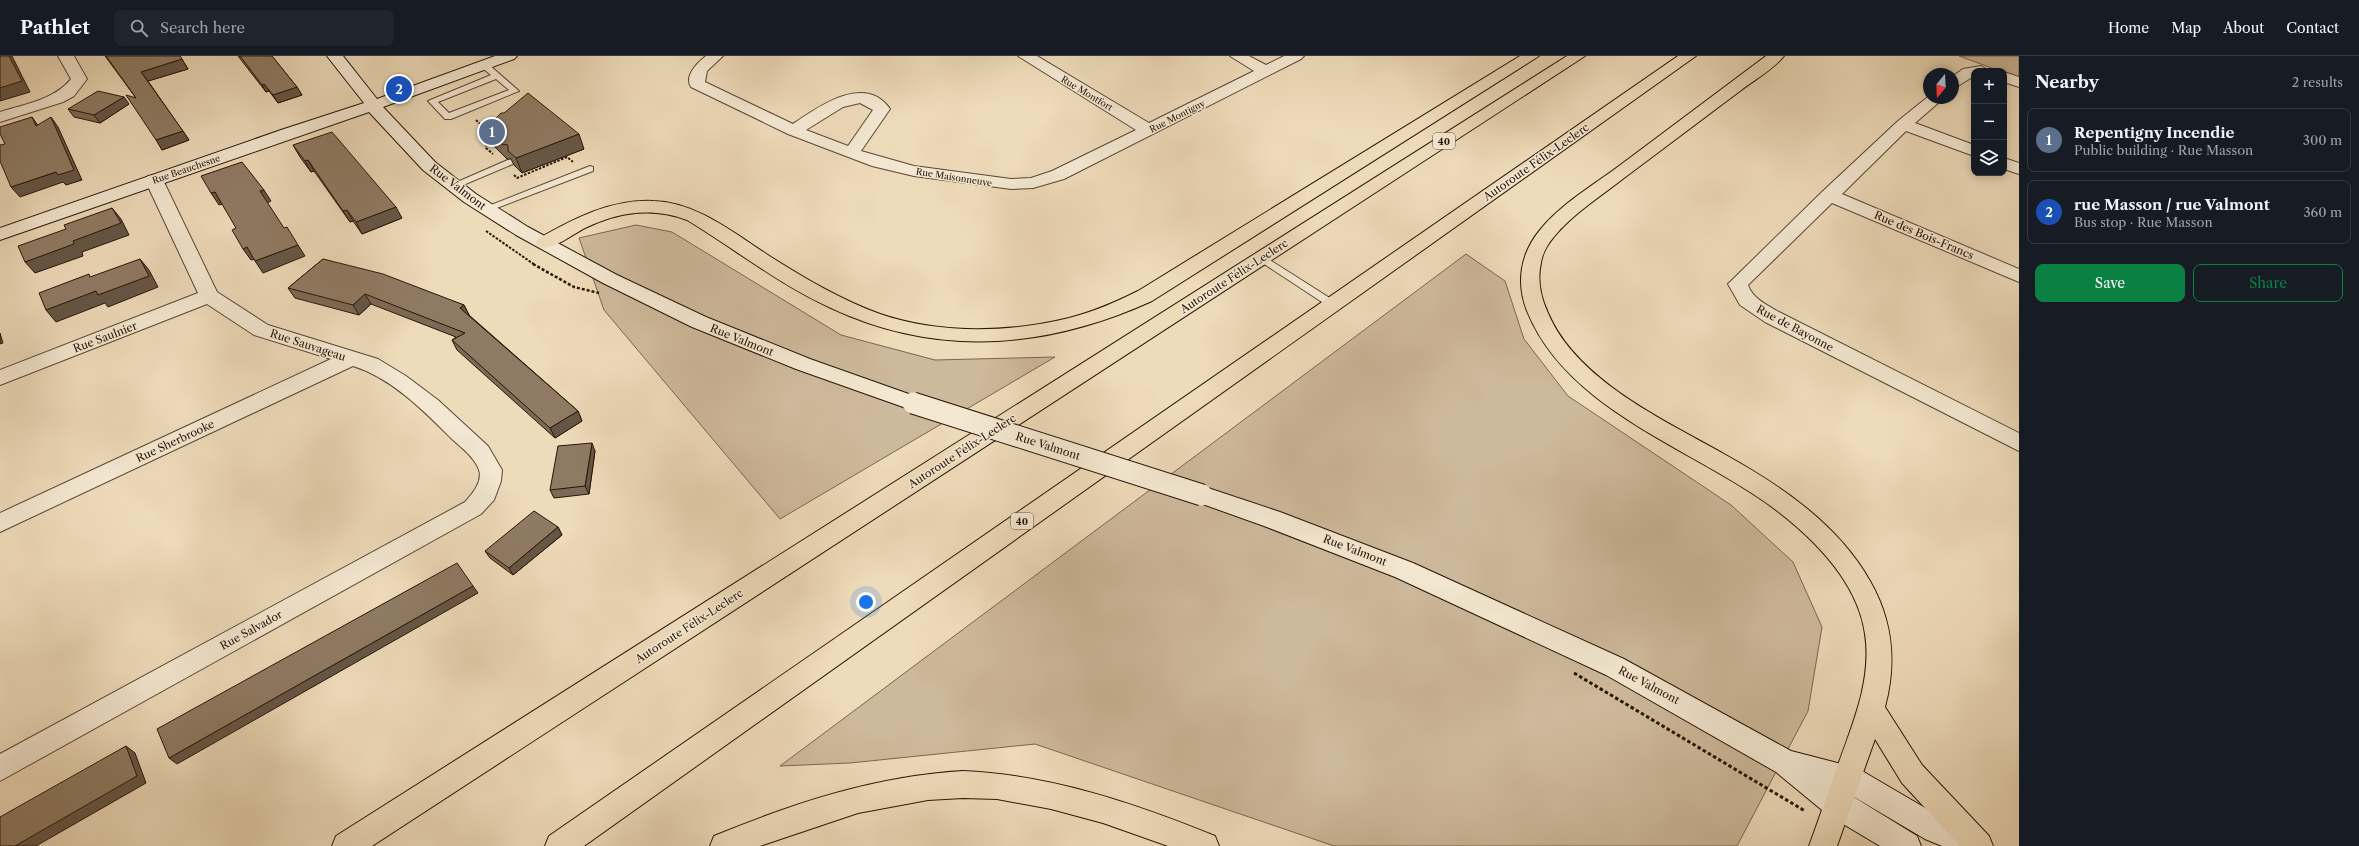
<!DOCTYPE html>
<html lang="en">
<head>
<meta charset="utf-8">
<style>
  :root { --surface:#171b24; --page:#20242c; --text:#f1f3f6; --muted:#9ea1a6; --line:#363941; --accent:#0b8043 }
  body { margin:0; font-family:"Libre Caslon Text",serif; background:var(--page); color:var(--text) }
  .controls { position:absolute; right:12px; top:12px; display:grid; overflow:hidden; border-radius:8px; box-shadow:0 2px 10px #0003 }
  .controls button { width:36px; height:36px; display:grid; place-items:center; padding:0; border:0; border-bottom:1px solid var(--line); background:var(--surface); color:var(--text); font:20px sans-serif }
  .compass { position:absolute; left:1923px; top:12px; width:36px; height:36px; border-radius:50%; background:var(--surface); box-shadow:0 2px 10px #0003; rotate:198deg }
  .you { position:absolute; left:866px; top:546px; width:14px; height:14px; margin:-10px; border:3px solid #fff; border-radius:50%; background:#1a73e8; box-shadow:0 0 0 6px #1a73e833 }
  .badge { display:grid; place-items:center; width:26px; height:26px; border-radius:50%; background:var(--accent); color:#fff; font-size:13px; font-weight:700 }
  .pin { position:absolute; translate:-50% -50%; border:2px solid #fff; box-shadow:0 1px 4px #0006 }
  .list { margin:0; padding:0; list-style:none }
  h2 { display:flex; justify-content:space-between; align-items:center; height:52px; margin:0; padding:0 16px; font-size:17px }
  h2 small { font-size:13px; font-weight:400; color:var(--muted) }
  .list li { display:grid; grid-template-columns:26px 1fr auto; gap:12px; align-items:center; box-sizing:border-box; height:64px; margin:0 8px 8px; padding:0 8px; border:1px solid var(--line); border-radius:8px }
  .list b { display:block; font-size:15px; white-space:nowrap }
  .list p { margin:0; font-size:13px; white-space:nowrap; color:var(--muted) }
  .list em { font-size:13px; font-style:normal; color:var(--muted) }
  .actions { display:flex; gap:8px; padding:12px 16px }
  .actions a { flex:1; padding:9px 0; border:1px solid var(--accent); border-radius:8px; text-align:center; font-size:14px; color:var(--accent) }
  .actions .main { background:var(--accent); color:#fff }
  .icon { flex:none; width:22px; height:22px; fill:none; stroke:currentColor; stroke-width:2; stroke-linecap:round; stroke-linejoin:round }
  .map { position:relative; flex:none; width:2019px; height:790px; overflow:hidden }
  header { display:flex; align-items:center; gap:24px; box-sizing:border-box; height:56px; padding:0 20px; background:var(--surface); border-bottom:1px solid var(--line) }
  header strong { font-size:19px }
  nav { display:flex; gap:22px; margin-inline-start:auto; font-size:14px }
  .search { width:280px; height:36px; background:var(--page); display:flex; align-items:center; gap:10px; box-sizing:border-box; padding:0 14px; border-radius:8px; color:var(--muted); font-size:15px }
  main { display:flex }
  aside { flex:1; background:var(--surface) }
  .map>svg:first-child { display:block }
</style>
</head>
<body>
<header>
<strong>Pathlet</strong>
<div class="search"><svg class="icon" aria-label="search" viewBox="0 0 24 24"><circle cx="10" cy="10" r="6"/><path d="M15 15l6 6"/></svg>Search here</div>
<nav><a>Home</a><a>Map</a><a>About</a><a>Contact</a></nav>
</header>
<main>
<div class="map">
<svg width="2019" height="790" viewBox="0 0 2019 790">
  <rect width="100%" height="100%" fill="#eedbba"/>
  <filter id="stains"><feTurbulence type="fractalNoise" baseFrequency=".005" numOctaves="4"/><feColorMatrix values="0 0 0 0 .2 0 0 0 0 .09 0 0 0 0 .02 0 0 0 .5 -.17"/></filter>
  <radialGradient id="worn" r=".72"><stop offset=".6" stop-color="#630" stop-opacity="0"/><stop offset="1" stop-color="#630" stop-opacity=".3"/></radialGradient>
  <!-- green -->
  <g fill="#cdb99b" stroke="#7b6650">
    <polygon points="1959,0 2019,0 2019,22"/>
    <polygon points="636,169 672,176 841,279 935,304 1055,301 780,463 604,254 579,182"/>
    <polygon points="1466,198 1505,225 1524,283 1568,340 1731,449 1793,506 1822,571 1808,655 1737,790 1334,790 1035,688 850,707 780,710"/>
  </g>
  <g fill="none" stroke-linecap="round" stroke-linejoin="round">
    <!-- lane casing -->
    <g stroke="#5a4633" stroke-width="2">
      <g id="lane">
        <path d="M481 7H487L519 35 451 63H445L428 45 491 19 481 11ZM496 23 509 34 449 57 438 46Z"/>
        <polygon points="510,103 513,104 513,108 456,132 450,132 448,130"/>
        <polygon points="590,110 593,111 593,115 489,155 483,155 481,153"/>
        <polygon points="1262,199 1336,246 1337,248 1336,250 1328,250 1258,204 1258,200"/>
      </g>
    </g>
    <!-- street casing -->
    <g stroke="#5a4633" stroke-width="2">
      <g id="street">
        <path d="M58 0H74L87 23 74 40 63 46 0 66V56C25 48 54 44 71 23Z"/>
        <path d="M706 0H723L707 15 705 26 793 68C818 51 865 17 890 53L861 95 914 110 1011 123 1031 122 1052 115 1136 74 1018 0H1037L1149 67 1254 15 1230 0H1249L1266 9 1284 0H1304L1301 3 1064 123 1033 132 1011 133 914 120 872 110 788 78 691 31C684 20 697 7 706 0ZM860 47 873 54 848 90 806 74 843 51Z"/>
        <polygon points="1981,10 1989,15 1974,15 1974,20 1953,33 1953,20 1963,13"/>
        <polygon points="2004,16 2019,21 2019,31 2004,26"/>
        <path d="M1929 40V42H1944L1915 67 1974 89V100L1906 75 1842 138 2019 213V226L1832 147 1748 229C1753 243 1767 249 1779 256L2019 377V395L1765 266 1740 249 1728 228 1823 135 1898 65Z"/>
        <polygon points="2004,102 2019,107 2019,118 2004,113"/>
        <path d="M154 119 160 120 163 124 217 236 268 269 378 303 406 320 438 344 488 390 502 414 501 425 494 444 481 458 0 725V698L465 446C472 438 483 426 479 414 475 402 462 392 453 384 425 356 392 322 353 310L0 476V457L331 303 254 279 207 248 0 329V314L198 237 145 124 148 120Z"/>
      </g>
    </g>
    <!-- secondary casing -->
    <g stroke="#291406" stroke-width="2">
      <g id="secondary">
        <polygon points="327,0 343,0 377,43 495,0 517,0 514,3 383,51 435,106 476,138 528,171 617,219 706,261 810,303 920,342 924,347 920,352 913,355 906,352 796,313 692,271 603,227 516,179 464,146 423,114 369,56 0,184 0,172 281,74 364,47"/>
        <polygon points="1202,430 1280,456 1413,507 1624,603 1791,695 1857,712 1944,763 1988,780 1992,790 1942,790 1925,783 1839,732 1917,780 1921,790 1880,790 1828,759 1776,716 1606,619 1395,521 1264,470 1194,445 1191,439 1194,433"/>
      </g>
    </g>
    <!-- highway casing -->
    <g stroke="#291406" stroke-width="2">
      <g id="highway">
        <path d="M1520 0H1539L1152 245C1046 293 938 302 831 252 780 229 735 193 687 164 651 151 619 156 585 172 571 179 553 195 538 191L535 187 538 183C573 163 611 143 653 145 697 146 735 178 771 201 806 223 841 244 880 258 939 278 1008 277 1069 262 1093 256 1116 246 1138 235Z"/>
        <polygon points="1567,0 1585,0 372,790 332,790 336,780"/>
        <polygon points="1678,0 1696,0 584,790 545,790 549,780"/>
        <path d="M1766 0H1784C1773 14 1754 24 1740 35 1701 64 1663 93 1624 122 1600 141 1572 158 1553 182 1547 189 1542 199 1541 207 1537 224 1541 242 1548 257 1576 324 1664 364 1724 398 1780 429 1838 468 1870 525 1893 565 1897 606 1885 651L1922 709 1989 780 1993 790H1960L1902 727 1875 683 1837 790H1809C1819 763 1828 736 1838 709 1853 667 1872 623 1865 578 1858 528 1818 487 1780 457 1699 394 1568 357 1527 255 1516 227 1520 198 1540 174 1561 148 1592 130 1619 110 1668 73 1717 37 1766 0Z"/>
        <path d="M963 715C1051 719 1134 747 1215 780L1219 790H1168L1103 767 1051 753 997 743 963 742 928 744 858 757 760 790H710L714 780C794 747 876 720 963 715Z"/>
      </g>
    </g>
    <!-- path-far2 -->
    <g stroke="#291406" stroke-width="2" stroke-dasharray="2.5 1.5" stroke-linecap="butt">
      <polyline points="476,64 486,74"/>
      <polyline points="487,80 486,92 493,98"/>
      <polyline points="514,119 517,122 567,101 573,106"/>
      <polyline points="486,175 535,209"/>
    </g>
    <!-- path-far1 -->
    <polyline stroke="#291406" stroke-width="2.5" stroke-dasharray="3 2" stroke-linecap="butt" points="533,208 574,231 599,237"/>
    <!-- path -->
    <polyline stroke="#291406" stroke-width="3" stroke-dasharray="3.5 2.5" stroke-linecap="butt" points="1574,617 1805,755"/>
    <!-- lane -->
    <use href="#lane" fill="#f4e8d2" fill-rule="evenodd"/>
    <!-- street -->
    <use href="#street" fill="#f4e8d2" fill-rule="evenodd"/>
    <!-- secondary -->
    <use href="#secondary" fill="#f4e8d2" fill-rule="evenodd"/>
    <!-- highway -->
    <use href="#highway" fill="#eedbba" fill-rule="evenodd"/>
    <!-- secondary-bridge casing -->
    <g stroke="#291406" stroke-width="23" stroke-linecap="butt">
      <polyline id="secondary-bridge" points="913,347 1202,439"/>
    </g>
    <!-- secondary-bridge -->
    <use href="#secondary-bridge" stroke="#f4e8d2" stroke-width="21"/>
  </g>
  <!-- wall -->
  <g fill="#7b6a56" stroke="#291406">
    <polygon points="105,0 180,0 188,13 148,25 189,84 162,94 136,42"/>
    <polygon points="238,0 272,0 297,31 302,39 278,47 269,35 266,36"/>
    <polygon points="129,48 100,67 74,61 68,53"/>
    <polygon points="486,73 584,93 522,117 514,109 511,103 507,103 491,87"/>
    <polygon points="293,89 402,162 362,178 353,165 350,166 314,115 311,116 300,101"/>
    <polygon points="323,203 464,249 469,259 578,355 582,365 555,382 457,294 452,284 456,281 371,248 359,259 295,242 288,232"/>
    <polygon points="595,395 589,438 554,442 550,434"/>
    <polygon points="558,471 562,479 513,519 490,502 485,495"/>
  </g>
  <!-- shaded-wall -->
  <g fill="#645646" stroke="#291406">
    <polygon points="9,0 12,0 30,36 0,45 0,32"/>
    <polygon points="182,3 188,13 148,25 141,16"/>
    <polygon points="264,28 269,35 266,36 262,29"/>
    <polygon points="297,31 302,39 278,47 273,39"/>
    <polygon points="124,41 129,48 100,67 94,59"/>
    <polygon points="32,61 39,71 36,70"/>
    <polygon points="51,61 58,71 82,124 66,129 63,126 20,141 11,131 56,116"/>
    <polygon points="183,75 189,84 162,94 156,84"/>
    <polygon points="579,78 584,93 522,117 516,102"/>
    <polygon points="308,104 314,115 311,116 305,105"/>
    <polygon points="264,134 271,145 267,147 260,135"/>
    <polygon points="215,136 222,148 219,149 211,137"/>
    <polygon points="396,151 402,162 362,178 356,166"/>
    <polygon points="112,152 121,163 129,179 82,196 83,200 35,217 25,206 73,185"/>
    <polygon points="347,154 353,165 350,166 343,155"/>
    <polygon points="298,189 305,200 263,217 255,205"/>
    <polygon points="247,191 255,203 251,204 243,193"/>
    <polygon points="140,203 149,214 158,231 108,251 105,247 56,266 46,254"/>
    <polygon points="365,238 371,248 359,259 353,249"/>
    <polygon points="464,249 469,259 465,262 460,252"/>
    <polygon points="0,277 3,287 0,288"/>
    <polygon points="578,355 582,365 555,382 550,372"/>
    <polygon points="592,387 595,395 589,438 585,430"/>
    <polygon points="558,471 562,479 513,519 509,512"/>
    <polygon points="473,530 478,537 177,708 169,702"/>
    <polygon points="126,690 135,697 146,727 36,790 15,790"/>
  </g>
  <!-- building -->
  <g fill="#8f7b64" stroke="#291406">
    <polygon points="0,0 9,0 22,25 0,32"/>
    <polygon points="106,0 180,0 182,3 141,16 183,75 156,84 126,39 136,42"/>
    <polygon points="240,0 272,0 297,31 273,39 264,28 262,29"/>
    <polygon points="98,35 124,41 94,59 68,53"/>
    <polygon points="528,37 579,78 516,102 508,95 508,89 501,88 486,73 501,57 504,57"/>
    <polygon points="32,61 36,70 51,61 74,114 58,119 56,116 11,131 0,105 0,89 5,88 0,78 0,71"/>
    <polygon points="332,76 396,151 356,166 347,154 343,155 308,104 305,105 293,89"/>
    <polygon points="242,106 264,134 260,135 284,172 287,171 298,189 255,205 247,191 243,193 232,174 236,172 215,136 211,137 201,120"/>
    <polygon points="112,152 121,167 73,185 74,188 25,206 18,190 66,173 64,169"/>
    <polygon points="140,203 149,220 98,239 96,235 46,254 39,237 89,218 90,221"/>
    <polygon points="323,203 383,218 464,249 460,252 578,355 550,372 452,284 465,277 365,238 353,249 288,232"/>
    <polygon points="592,387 585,430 550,434 558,390"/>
    <polygon points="534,455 558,471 509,512 485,495"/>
    <polygon points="457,507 473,530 169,702 157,673"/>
    <polygon points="126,690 137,720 15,790 0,790 0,761"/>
  </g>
  <g text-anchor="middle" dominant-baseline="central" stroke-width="3" stroke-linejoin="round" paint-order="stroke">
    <!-- far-street labels -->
    <g font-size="9" fill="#291406" stroke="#f4e8d2">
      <text transform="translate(1087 37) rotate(31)">Rue Montfort</text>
      <text transform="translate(1177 60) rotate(-27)">Rue Montigny</text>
      <text transform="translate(186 113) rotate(-19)">Rue Beauchesne</text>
      <text transform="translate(954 121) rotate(9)">Rue Maisonneuve</text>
    </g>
    <!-- shield labels -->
    <g fill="#f4e8d2" stroke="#665443" stroke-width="1">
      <rect x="1433" y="77" width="22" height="16" rx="3"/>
      <rect x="1011" y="457" width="22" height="16" rx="3"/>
    </g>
    <g font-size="10" font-weight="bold" fill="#291406">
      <text x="1444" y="85">40</text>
      <text x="1022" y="465">40</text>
    </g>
    <!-- street labels -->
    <g font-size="11" fill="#291406" stroke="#f4e8d2">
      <text transform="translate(1536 106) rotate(-35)">Autoroute Félix-Leclerc</text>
      <text transform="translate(458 131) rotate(37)">Rue Valmont</text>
      <text transform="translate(1924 179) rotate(23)">Rue des Bois-Francs</text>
      <text transform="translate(1234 220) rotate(-33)">Autoroute Félix-Leclerc</text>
      <text transform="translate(1795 272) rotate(28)">Rue de Bayonne</text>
      <text transform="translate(105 281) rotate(-21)">Rue Saulnier</text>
      <text transform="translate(742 284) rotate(22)">Rue Valmont</text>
      <text transform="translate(308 289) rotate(18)">Rue Sauvageau</text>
      <text transform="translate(175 385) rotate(-25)">Rue Sherbrooke</text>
      <text transform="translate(1048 390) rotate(18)">Rue Valmont</text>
      <text transform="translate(962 395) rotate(-33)">Autoroute Félix-Leclerc</text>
      <text transform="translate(1355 494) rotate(21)">Rue Valmont</text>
      <text transform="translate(689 570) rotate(-33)">Autoroute Félix-Leclerc</text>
      <text transform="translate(251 574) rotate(-29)">Rue Salvador</text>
      <text transform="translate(1649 629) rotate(28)">Rue Valmont</text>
    </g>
  </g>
  <rect width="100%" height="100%" filter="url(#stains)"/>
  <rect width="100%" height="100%" fill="url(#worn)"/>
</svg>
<div class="controls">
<button>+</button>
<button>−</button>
<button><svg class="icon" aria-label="layers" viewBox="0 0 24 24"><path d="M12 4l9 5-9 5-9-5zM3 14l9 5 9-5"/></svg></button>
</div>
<svg class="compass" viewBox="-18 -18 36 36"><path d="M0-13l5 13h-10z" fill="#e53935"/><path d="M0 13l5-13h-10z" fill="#9ea1a6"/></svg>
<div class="you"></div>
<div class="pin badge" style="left:492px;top:76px;background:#5c6f8a">1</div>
<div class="pin badge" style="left:399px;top:33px;background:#1a4fb4">2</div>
</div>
<aside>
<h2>Nearby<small>2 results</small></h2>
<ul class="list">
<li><span class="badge" style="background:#5c6f8a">1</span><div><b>Repentigny Incendie</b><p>Public building · Rue Masson</p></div><em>300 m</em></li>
<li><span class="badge" style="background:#1a4fb4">2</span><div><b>rue Masson / rue Valmont</b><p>Bus stop · Rue Masson</p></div><em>360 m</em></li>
</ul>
<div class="actions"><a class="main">Save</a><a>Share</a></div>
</aside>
</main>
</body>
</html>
